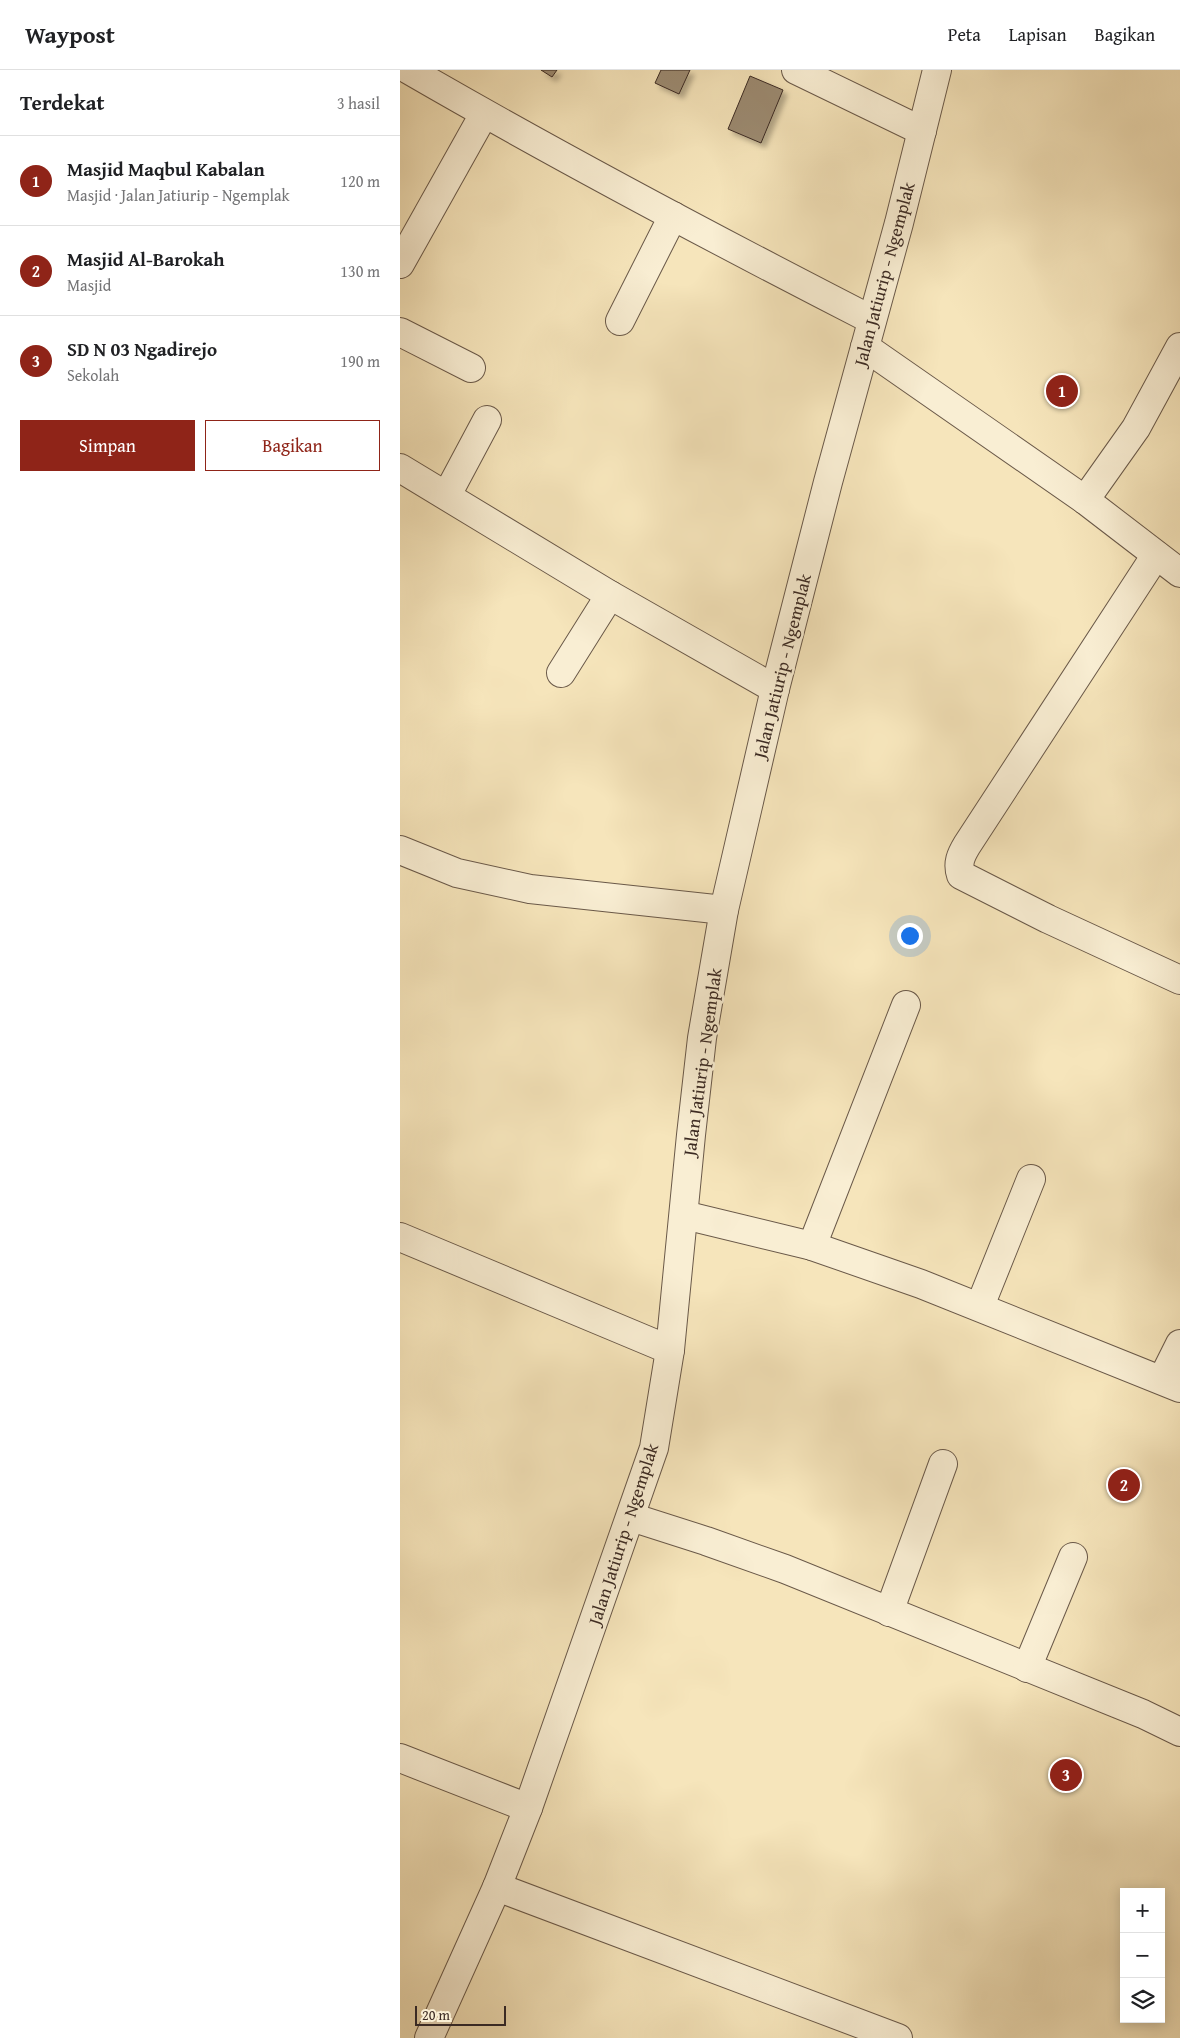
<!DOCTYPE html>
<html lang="id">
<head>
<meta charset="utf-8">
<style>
  :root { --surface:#fff; --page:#f2f2f2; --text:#202124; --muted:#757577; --line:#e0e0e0; --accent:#8f2418 }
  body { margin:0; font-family:"Gentium Book Plus",serif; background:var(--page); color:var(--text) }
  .controls { position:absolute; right:15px; bottom:15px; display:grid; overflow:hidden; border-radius:0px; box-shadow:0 2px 12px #0003 }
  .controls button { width:45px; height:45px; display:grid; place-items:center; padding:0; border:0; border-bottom:1px solid var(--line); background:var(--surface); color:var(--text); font:25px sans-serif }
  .scale { position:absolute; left:15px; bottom:12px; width:91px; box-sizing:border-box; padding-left:5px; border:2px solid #3b2a23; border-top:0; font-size:14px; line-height:18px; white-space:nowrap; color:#3b2a23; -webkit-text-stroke:4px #f9eed3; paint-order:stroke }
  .you { position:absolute; left:509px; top:865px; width:18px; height:18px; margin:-12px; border:4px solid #fff; border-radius:50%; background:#1a73e8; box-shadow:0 0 0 8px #1a73e833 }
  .badge { display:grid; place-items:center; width:32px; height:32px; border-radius:50%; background:var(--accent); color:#fff; font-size:16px; font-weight:700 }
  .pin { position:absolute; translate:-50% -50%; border:2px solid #fff; box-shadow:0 1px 5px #0006 }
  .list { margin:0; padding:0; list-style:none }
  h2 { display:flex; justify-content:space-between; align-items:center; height:65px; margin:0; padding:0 20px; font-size:21px }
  h2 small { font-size:16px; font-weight:400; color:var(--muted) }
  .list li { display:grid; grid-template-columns:32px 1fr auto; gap:15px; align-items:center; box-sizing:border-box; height:90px; padding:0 20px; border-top:1px solid var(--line) }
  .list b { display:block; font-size:19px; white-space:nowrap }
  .list p { margin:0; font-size:16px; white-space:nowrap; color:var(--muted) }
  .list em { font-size:16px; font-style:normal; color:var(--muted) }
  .actions { display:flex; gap:10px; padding:15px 20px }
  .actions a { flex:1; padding:11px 0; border:1px solid var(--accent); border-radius:0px; text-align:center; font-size:18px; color:var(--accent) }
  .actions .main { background:var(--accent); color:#fff }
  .icon { flex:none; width:28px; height:28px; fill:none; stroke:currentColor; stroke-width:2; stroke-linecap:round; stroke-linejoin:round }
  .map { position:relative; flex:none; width:780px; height:1968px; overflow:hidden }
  header { display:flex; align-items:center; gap:30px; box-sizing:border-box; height:70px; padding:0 25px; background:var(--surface); border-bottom:1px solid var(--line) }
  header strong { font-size:24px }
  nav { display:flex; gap:28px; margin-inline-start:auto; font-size:18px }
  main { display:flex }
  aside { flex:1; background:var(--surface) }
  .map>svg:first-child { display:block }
</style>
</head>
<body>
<header>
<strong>Waypost</strong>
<nav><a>Peta</a><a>Lapisan</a><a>Bagikan</a></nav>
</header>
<main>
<aside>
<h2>Terdekat<small>3 hasil</small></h2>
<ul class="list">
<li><span class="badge">1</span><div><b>Masjid Maqbul Kabalan</b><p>Masjid · Jalan Jatiurip - Ngemplak</p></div><em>120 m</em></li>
<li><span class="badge">2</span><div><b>Masjid Al-Barokah</b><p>Masjid</p></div><em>130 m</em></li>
<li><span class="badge">3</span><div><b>SD N 03 Ngadirejo</b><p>Sekolah</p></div><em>190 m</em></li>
</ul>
<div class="actions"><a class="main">Simpan</a><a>Bagikan</a></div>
</aside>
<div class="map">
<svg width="780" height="1968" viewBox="0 0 780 1968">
  <defs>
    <filter id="shadow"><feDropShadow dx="4.5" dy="4.5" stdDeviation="2.5" flood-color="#0004"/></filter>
  </defs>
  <rect width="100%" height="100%" fill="#f6e5bb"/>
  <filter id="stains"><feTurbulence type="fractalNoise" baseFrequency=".004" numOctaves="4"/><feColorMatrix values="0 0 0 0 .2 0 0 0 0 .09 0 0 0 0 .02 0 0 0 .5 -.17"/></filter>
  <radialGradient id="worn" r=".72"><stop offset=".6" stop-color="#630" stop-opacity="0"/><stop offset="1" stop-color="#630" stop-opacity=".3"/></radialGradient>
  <!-- building -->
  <g fill="#9c8b72" stroke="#3b2a23" filter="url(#shadow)">
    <polygon points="141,0 157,0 152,7"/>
    <polygon points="261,0 290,0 279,24 255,13"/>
    <polygon points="350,6 383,20 361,73 328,59"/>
  </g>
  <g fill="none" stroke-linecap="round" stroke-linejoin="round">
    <!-- minor casing -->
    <g stroke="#6a5949" stroke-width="30">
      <g id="minor">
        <path d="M9 0C161 88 316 170 472 250"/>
        <polyline points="396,0 522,61"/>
        <polyline points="0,194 84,44"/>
        <polyline points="220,251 273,146"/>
        <polyline points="0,262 71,298"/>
        <polyline points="465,277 685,430 780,503"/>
        <polyline points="0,398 210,525 375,619"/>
        <polyline points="47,425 87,350"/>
        <polyline points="685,430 736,358 780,277"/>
        <path d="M756 485 567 775C561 785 557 793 561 805L648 849 780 910"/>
        <polyline points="161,603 210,525"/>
        <polyline points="0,780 57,803 130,819 324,840"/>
        <polyline points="284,1145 412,1176 521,1214 780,1318"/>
        <polyline points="0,1167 270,1280"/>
        <polyline points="412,1176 506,935"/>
        <polyline points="580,1236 631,1109"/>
        <polyline points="762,1310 780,1274"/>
        <polyline points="231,1447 306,1471 385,1499 743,1644 780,1662"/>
        <polyline points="489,1542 543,1394"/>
        <polyline points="627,1598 673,1487"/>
        <polyline points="0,1688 128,1738"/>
        <polyline points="97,1817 498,1968"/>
        <polyline points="29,1968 97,1817 128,1738 254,1378 270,1280 291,1065 302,968 324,840 375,619 428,412 499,153 537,0"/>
      </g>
    </g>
    <!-- minor -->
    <use href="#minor" stroke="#f9eed3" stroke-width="28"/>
  </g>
  <g text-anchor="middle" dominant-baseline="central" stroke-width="5" stroke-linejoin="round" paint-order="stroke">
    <!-- street labels -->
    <g font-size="18" fill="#3b2a23" stroke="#f9eed3">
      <text transform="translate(484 204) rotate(-75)">Jalan Jatiurip - Ngemplak</text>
      <text transform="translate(382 596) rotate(-76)">Jalan Jatiurip - Ngemplak</text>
      <text transform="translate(302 992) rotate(-82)">Jalan Jatiurip - Ngemplak</text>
      <text transform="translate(223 1464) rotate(-72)">Jalan Jatiurip - Ngemplak</text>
    </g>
  </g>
  <rect width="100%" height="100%" filter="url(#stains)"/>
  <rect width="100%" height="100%" fill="url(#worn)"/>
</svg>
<div class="controls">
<button>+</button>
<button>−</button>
<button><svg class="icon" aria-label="layers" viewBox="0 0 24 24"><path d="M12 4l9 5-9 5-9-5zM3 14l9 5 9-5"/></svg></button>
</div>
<div class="scale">20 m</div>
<div class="you"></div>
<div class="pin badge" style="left:662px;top:321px">1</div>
<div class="pin badge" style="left:724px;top:1415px">2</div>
<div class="pin badge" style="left:666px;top:1705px">3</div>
</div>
</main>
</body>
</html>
